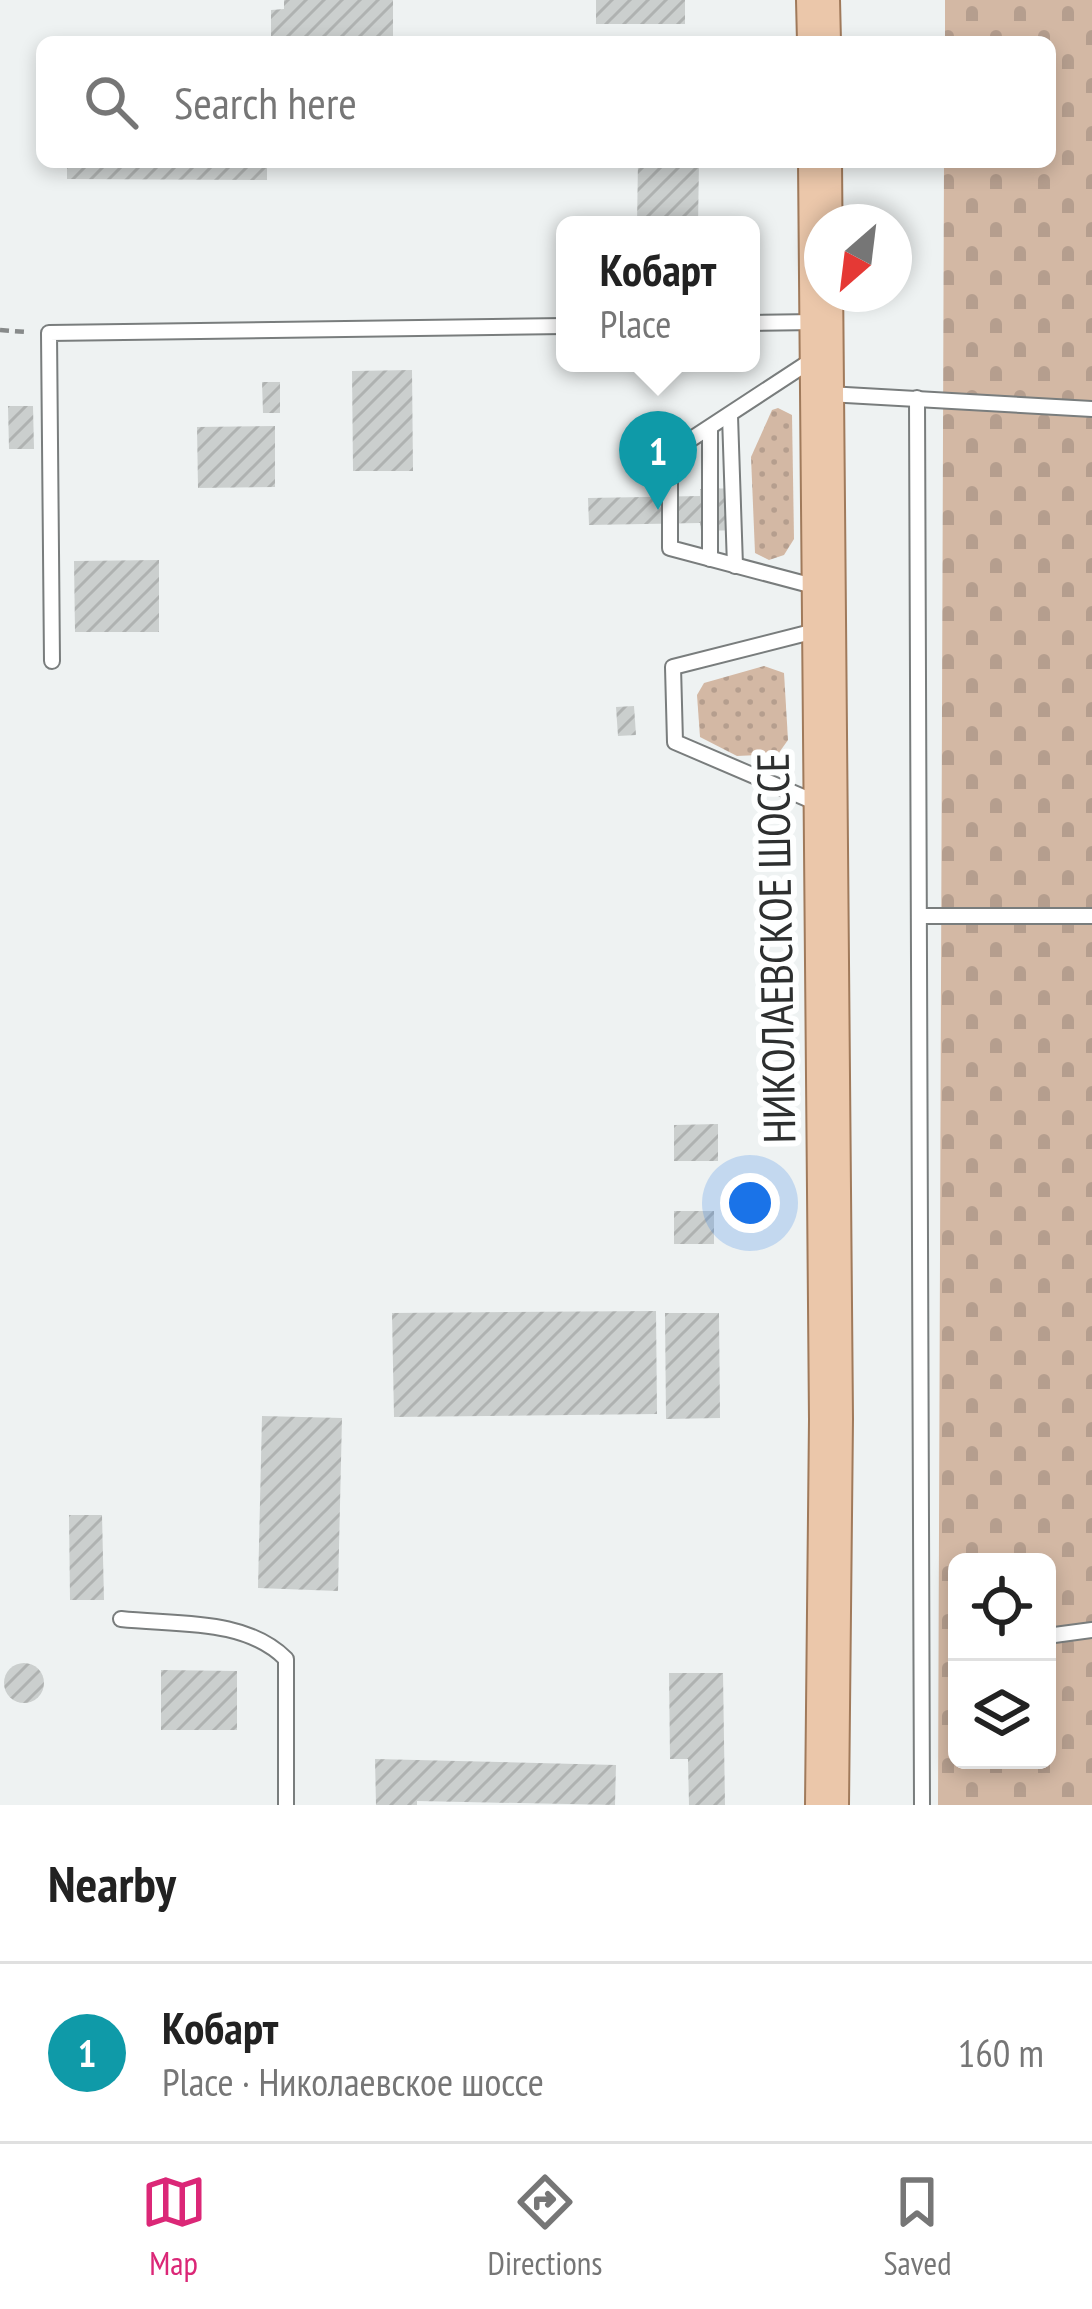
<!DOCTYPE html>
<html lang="en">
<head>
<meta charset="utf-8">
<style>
  :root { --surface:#fff; --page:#f6f6f6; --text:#222; --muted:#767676; --line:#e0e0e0; --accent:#db2777 }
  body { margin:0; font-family:"PT Sans Narrow",sans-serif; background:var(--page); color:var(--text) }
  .controls { position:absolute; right:36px; bottom:36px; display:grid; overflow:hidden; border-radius:18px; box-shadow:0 6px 18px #0003 }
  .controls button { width:108px; height:108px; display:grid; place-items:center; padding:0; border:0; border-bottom:3px solid var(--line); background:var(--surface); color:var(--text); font:60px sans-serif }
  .compass { position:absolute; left:804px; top:204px; width:108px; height:108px; border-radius:50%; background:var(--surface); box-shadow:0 6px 18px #0003; rotate:208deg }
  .you { position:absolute; left:750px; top:1203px; width:42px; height:42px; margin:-30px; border:9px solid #fff; border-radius:50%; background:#1a73e8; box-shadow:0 0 0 18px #1a73e833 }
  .badge { display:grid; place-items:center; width:78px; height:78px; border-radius:50%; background:var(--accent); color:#fff; font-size:39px; font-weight:700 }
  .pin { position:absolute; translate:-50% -99px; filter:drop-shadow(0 3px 6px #0008) }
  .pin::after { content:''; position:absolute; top:63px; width:42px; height:36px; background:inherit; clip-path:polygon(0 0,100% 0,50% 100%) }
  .popup { position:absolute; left:556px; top:216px; width:204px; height:156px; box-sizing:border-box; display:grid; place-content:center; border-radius:18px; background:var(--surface); filter:drop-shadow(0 3px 9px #0005); font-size:39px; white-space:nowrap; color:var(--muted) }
  .popup b { font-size:45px; color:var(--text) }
  .popup::after { content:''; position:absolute; left:50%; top:100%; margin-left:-24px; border:24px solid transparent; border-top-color:var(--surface) }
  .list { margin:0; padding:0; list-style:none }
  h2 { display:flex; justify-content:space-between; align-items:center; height:156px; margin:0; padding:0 48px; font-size:51px }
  h2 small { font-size:39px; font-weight:400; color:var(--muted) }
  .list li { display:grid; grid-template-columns:78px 1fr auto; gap:36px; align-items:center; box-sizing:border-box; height:180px; padding:0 48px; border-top:3px solid var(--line) }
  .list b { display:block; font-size:45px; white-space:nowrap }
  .list p { margin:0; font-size:39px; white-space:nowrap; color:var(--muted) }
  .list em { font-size:39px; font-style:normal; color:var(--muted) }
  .icon { flex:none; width:66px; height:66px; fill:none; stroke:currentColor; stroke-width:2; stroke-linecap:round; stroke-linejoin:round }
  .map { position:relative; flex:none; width:1092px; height:1805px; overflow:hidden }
  .search { position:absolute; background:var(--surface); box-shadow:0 6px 18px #0003; left:36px; right:36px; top:36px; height:132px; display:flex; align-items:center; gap:30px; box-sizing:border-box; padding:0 42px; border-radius:18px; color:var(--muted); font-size:45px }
  .sheet { height:336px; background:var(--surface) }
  nav { display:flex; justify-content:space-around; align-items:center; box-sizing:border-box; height:168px; border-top:3px solid var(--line); background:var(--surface); font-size:33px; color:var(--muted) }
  nav a { display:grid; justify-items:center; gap:6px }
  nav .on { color:var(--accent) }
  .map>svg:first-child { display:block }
</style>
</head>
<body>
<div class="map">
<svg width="1092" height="1805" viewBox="0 0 1092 1805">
  <defs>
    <pattern id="grass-dots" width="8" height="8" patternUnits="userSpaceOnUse" patternTransform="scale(3)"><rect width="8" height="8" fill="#d3b8a4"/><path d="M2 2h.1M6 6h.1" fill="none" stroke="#b59e8e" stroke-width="1.8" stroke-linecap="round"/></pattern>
    <pattern id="cemetery-stones" width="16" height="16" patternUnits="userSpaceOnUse" patternTransform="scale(3)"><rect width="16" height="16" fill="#d3b8a4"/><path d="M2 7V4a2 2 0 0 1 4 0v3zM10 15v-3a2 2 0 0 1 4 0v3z" fill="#b59e8e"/></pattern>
    <pattern id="building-hatch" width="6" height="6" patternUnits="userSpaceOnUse" patternTransform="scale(3)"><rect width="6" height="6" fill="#cbcfce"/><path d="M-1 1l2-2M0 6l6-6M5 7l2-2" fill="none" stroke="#afb2b1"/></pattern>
  </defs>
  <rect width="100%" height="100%" fill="#eef2f2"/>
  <!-- grass -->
  <g fill="url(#grass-dots)">
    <polygon points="778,408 792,415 794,539 784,555 769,560 755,553 751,457 772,410"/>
    <polygon points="764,666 784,673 788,740 778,754 737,756 700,737 697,695 704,683"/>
  </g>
  <!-- cemetery -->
  <path fill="url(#cemetery-stones)" fill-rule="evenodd" d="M945 0H1092V1805H938L944 162H1050V42H945ZM957 1562H1047V1760H957Z"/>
  <!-- building -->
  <g fill="url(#building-hatch)">
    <polygon points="284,0 393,0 393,42 271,42 271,10 284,9"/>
    <rect x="596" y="0" width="89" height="24"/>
    <polygon points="67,162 267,162 267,180 67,179"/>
    <polygon points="638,162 699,162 698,225 637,225"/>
    <polygon points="412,370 413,471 353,471 352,371"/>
    <polygon points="262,382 280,382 280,413 263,413"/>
    <polygon points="8,406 33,406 34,449 9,449"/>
    <polygon points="275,426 275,487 198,488 197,427"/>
    <polygon points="741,488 742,530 701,531 700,523 589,525 588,498 700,496 700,489"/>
    <polygon points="159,560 159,632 75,632 74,561"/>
    <polygon points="634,706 636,735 618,736 616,707"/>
    <polygon points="718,1124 718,1161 674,1161 674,1125"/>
    <rect x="674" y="1211" width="40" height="33"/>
    <polygon points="656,1311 657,1414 394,1417 392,1313"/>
    <polygon points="665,1313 719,1313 720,1418 666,1419"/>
    <polygon points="262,1416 342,1418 338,1591 258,1588"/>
    <polygon points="69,1515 102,1515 104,1600 70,1600"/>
    <circle cx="24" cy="1683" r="20"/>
    <polygon points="161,1670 237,1671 237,1730 161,1730"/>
    <polygon points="669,1673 723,1673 725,1805 689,1805 688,1759 670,1759"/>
    <polygon points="375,1759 616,1765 615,1805 417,1801 417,1805 376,1805"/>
  </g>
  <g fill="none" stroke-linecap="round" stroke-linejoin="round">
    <!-- service casing -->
    <g stroke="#797d7d" stroke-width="18">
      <g id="service">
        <polyline points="751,323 816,322"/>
        <polyline points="812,360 670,453 670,548 821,588"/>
        <polyline points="828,394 1092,409"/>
        <polyline points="917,398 922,1805"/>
        <polyline points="730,416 735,566"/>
        <polyline points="710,559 710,428"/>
        <polyline points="52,661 49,333 565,326"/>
        <polyline points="817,803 675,742 673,667 819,630"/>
        <polyline points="919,916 1092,916"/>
        <path d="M121 1619C177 1625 245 1618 286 1659V1805"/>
        <polyline points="1047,1636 1092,1630"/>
      </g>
    </g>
    <!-- primary casing -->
    <g stroke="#a07a5b" stroke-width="46">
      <g id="primary">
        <polyline points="818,0 819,42"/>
        <polyline points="820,162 831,1419 827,1805"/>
      </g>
    </g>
    <!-- path -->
    <polyline stroke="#878a8a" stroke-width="4.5" stroke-dasharray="9 6" stroke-linecap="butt" points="0,330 26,332"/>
    <!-- service -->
    <use href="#service" stroke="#fff" stroke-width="14"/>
    <!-- primary -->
    <use href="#primary" stroke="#ebc7aa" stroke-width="42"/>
  </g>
  <g text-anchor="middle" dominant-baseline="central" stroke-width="12" stroke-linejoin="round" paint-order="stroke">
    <!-- street labels -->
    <g font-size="45" fill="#2d2f2f" stroke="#feffff">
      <text transform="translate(775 948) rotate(-91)">НИКОЛАЕВСКОЕ ШОССЕ</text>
    </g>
  </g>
</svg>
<div class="controls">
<button><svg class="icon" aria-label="locate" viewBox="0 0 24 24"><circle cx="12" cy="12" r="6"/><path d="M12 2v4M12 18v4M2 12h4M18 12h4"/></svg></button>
<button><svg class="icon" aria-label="layers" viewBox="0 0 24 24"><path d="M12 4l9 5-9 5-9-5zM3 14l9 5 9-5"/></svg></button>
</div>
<svg class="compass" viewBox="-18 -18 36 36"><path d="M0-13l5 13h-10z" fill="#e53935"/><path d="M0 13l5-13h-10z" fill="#767676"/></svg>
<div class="you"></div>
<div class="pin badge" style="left:658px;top:510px;background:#0f9aa8">1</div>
<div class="popup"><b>Кобарт</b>Place</div>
<div class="search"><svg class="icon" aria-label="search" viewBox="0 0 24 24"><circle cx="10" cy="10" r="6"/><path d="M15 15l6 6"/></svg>Search here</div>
</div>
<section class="sheet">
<h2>Nearby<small></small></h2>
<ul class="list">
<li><span class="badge" style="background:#0f9aa8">1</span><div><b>Кобарт</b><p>Place · Николаевское шоссе</p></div><em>160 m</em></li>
</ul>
</section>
<nav>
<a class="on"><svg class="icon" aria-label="map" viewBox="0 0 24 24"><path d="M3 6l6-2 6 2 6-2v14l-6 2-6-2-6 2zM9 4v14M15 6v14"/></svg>Map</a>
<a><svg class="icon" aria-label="directions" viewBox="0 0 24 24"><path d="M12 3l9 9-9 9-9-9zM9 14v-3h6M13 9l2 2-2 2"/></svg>Directions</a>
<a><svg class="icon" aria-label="saved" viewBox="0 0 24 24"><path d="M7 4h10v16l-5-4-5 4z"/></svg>Saved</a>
</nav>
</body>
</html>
